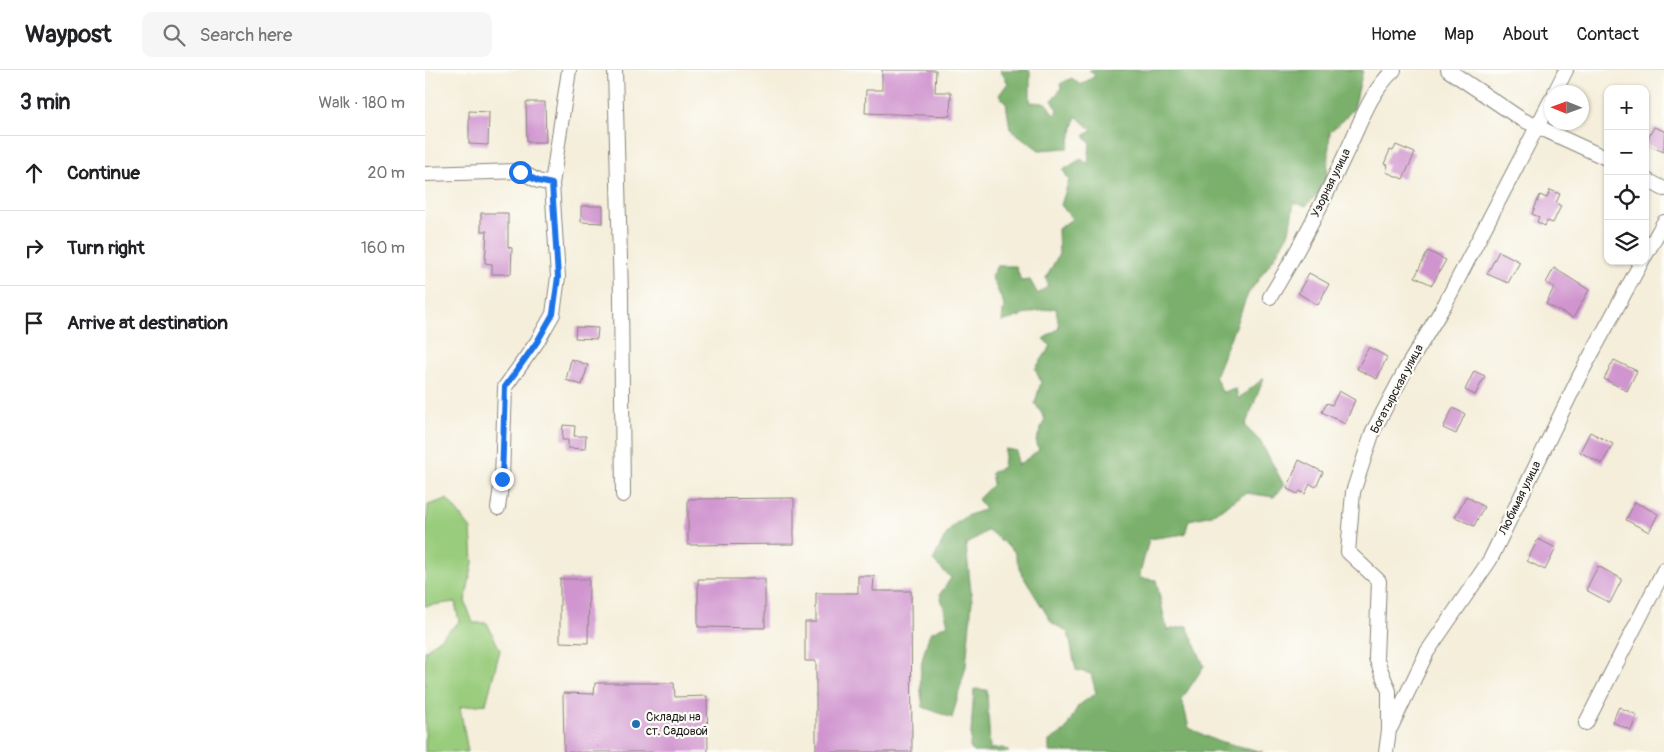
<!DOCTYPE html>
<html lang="en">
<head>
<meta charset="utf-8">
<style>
  :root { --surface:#fff; --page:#f6f6f6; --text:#202124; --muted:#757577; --line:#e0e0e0 }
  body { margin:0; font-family:Pangolin,sans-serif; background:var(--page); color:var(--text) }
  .controls { position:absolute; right:15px; top:15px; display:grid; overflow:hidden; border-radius:10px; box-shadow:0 1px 4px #0004 }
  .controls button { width:45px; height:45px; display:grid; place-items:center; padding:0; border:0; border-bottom:1px solid var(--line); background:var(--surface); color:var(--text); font:25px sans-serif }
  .compass { position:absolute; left:1119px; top:15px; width:45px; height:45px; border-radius:50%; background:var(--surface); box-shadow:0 1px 4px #0004; rotate:271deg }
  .stop { position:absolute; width:15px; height:15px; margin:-11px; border:4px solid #1a73e8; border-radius:50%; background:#fff }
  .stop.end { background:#1a73e8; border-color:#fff; box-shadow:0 1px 5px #0008 }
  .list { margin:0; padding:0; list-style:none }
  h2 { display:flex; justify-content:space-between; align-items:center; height:65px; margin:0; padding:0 20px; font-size:21px }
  h2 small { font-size:16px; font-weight:400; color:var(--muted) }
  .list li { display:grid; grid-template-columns:32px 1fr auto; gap:15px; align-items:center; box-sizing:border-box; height:75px; padding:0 20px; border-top:1px solid var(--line) }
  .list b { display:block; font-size:19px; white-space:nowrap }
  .list em { font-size:16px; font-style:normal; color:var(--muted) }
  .icon { flex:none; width:28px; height:28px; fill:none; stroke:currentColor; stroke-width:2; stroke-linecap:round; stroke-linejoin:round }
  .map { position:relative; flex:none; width:1239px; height:682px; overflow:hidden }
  header { display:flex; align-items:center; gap:30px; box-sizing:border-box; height:70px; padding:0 25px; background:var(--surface); border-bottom:1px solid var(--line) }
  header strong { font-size:24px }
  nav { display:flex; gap:28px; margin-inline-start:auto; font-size:18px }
  .search { width:350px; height:45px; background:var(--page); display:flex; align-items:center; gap:12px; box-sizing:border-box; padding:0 18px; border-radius:10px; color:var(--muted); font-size:19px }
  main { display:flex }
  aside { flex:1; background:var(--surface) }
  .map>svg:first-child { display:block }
</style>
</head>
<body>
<header>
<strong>Waypost</strong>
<div class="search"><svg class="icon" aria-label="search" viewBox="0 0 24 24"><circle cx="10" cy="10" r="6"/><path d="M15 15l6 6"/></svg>Search here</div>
<nav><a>Home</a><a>Map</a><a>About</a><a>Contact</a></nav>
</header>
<main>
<aside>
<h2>3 min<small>Walk · 180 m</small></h2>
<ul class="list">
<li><svg class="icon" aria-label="ahead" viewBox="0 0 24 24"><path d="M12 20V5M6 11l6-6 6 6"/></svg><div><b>Continue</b></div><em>20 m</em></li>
<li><svg class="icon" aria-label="right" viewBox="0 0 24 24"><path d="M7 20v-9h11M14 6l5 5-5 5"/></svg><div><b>Turn right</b></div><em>160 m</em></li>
<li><svg class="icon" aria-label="arrive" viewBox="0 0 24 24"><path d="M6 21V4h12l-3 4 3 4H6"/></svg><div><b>Arrive at destination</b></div></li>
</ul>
</aside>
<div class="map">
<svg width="1239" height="682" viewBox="0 0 1239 682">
  <rect width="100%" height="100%" fill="#fdfcf7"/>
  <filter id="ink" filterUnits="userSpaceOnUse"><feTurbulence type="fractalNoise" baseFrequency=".02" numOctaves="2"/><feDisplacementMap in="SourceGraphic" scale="10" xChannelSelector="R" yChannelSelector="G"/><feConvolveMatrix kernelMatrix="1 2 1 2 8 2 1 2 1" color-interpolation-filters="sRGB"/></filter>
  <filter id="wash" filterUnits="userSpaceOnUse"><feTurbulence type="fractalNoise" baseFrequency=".0096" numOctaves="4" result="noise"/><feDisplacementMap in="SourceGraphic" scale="20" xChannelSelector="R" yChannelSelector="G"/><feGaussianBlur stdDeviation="1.12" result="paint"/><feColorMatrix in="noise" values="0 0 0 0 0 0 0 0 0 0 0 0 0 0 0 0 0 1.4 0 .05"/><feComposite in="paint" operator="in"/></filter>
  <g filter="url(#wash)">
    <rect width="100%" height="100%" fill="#f4eeda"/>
    <!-- green -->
    <polygon fill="#99cc7c" stroke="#5a744c" points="22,429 46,459 48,493 40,531 48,553 62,553 75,580 61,634 35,637 43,682 0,682 0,581 34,552 30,532 0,536 0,473 3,435"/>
    <!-- forest -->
    <g fill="#7ab06c" stroke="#4b6644">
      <path d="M575 0H605V32L621 33 629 45 633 41 627 30 636 19 635 14 647 8 655 15 670 6 664 0H938L929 39 905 62 901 115 881 136 869 133 864 162 849 188 823 224 790 306 797 322 811 319 813 329 839 308 820 356 835 371 859 415 849 427 821 423 787 445 764 450 760 464 724 469 714 508 731 510 742 560 762 556 779 596 757 629 764 658 789 670 838 682H624V671L640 661 653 636 671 623 666 604 651 600 643 562 627 553 596 503 589 481 563 460 541 475 547 531 541 596 527 648 498 637C493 607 495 592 505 563L523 554 515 524 526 508 508 491C521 464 527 447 560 440L553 429 568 414 566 403 578 397 580 379 592 381V396L614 380 611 371 620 349 610 333 616 312 610 299 626 276 618 269 634 258 631 238 608 242 577 252 579 234 566 206 572 196H591L596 211 605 210 613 224 623 216 621 208 634 184 633 159 647 149 636 135 644 110 638 100 656 89 663 94 665 73 659 66 667 60 651 46 643 78 614 80 585 59 581 33 574 25 583 13Z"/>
      <polygon points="549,619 562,620 565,679 578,678 584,682 548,682 545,677"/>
    </g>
    <g id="blocks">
      <!-- building -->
      <g fill="#d094cf">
        <polygon points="457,0 511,0 510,22 526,22 525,46 440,43 441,20 457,20"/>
        <polygon points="101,32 120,32 121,72 102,72"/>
        <polygon points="44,41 64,42 63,75 44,74"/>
        <polygon points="1229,57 1239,61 1239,82 1220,74"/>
        <polygon points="971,75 990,83 978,109 961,102 963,95 959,94 965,80 968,81"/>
        <polygon points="1125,120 1135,124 1131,133 1136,136 1128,153 1122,151 1120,156 1112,152 1114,147 1107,144 1115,125 1122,128"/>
        <polygon points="156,136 178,136 178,153 156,152"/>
        <polygon points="56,143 83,143 83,177 87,178 86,204 67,204 67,194 60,193 62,161 56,161"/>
        <polygon points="1003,181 1021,190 1007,215 990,207"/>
        <polygon points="1074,181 1095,192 1083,213 1062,204"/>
        <polygon points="1129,198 1164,220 1148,248 1121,234 1129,217 1121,213"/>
        <polygon points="884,203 904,214 893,235 873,223"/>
        <polygon points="151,257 173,258 172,269 150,268"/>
        <polygon points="944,277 962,287 952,309 932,299"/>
        <polygon points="146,289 163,295 157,315 141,310"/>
        <polygon points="1189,290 1212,301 1202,321 1179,309"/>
        <polygon points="1049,301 1060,306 1050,325 1040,320"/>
        <polygon points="914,321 930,330 920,354 897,342 902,333 907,335"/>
        <polygon points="1028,338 1040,344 1031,364 1018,358"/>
        <polygon points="138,355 150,356 149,366 161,366 160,379 143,378 143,370 137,370"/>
        <polygon points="1165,362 1188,374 1177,394 1155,382"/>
        <polygon points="874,390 898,402 891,417 885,414 880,424 875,421 873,424 862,419"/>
        <polygon points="1041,426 1059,437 1049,456 1030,447"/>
        <polygon points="369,428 369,474 263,475 263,429"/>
        <polygon points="1210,432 1233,444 1224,462 1201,450"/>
        <polygon points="1113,469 1131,478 1120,500 1102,491"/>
        <polygon points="1173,496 1197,509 1185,533 1161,520"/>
        <polygon points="433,506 449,506 448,521 486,521 487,682 391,682 391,591 380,591 380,552 391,552 391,523 433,523"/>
        <polygon points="135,509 164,509 163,573 135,572"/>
        <polygon points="273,509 340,509 340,558 273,557"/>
        <polygon points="170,613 249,613 250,627 282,626 283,682 139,682 138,623 169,624"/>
        <polygon points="1194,637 1212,645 1206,660 1187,652"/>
      </g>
    </g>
  </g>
  <g filter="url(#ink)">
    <use href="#blocks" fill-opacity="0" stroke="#88857b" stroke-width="1"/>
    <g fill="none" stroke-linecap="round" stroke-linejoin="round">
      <!-- street casing -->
      <g stroke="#88857b" stroke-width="16">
        <g id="street">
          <polyline points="190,0 196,226 198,425"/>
          <polyline points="1023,0 1096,49 1183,89"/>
          <polyline points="1130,22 1141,0"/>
          <polyline points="0,104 95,101 113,111 127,114"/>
          <polyline points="1220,109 1239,119"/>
          <polyline points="1220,186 1239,152"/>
          <path d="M845 227C873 182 897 134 920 85 935 55 944 23 969 0"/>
          <polyline points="73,438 77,409 80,317 112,272 128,244 133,207 127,114 144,0"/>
          <polyline points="1161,653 1239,500"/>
          <polyline points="966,657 1002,582 1065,490 1154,307 1217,191"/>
          <polyline points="961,682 964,660 964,621 951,588 954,511 923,482 928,422 948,361 982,297 1020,234 1126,30"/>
        </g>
      </g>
      <!-- street -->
      <use href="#street" stroke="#fff" stroke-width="14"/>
    </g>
  </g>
  <g fill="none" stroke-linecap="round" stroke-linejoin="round" filter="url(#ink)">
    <!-- route -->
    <polyline stroke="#1a73e8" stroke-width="6" points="77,409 80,317 112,272 128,244 133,207 127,114 113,111 95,102"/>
  </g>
  <!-- markers -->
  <circle fill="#1f6fb2" stroke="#fdfcf7" stroke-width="2" cx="211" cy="654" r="5"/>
  <g text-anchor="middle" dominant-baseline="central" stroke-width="4.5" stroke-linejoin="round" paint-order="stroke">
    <!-- street labels -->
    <g font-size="12" fill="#1c1c1c" stroke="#fdfcf7">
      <text transform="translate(906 113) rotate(-64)">Узорная улица</text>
      <text transform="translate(972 319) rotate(-62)">Богатырская улица</text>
      <text transform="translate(1095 428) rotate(-64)">Любимая улица</text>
    </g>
    <!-- poi labels -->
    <g font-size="12" fill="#1c1c1c" stroke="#fdfcf7" text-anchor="start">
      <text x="221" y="647">Склады на<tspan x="221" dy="14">ст. Садовой</tspan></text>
    </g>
  </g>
</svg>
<div class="controls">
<button>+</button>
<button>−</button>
<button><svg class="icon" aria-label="locate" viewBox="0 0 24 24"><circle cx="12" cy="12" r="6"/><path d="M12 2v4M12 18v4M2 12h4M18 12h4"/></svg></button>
<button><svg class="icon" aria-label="layers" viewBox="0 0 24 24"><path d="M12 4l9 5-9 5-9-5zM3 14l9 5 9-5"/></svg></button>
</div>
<svg class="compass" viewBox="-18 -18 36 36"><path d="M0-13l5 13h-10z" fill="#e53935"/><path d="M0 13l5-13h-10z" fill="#757577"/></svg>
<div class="stop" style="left:95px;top:102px"></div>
<div class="stop end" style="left:77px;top:409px"></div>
</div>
</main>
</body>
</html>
